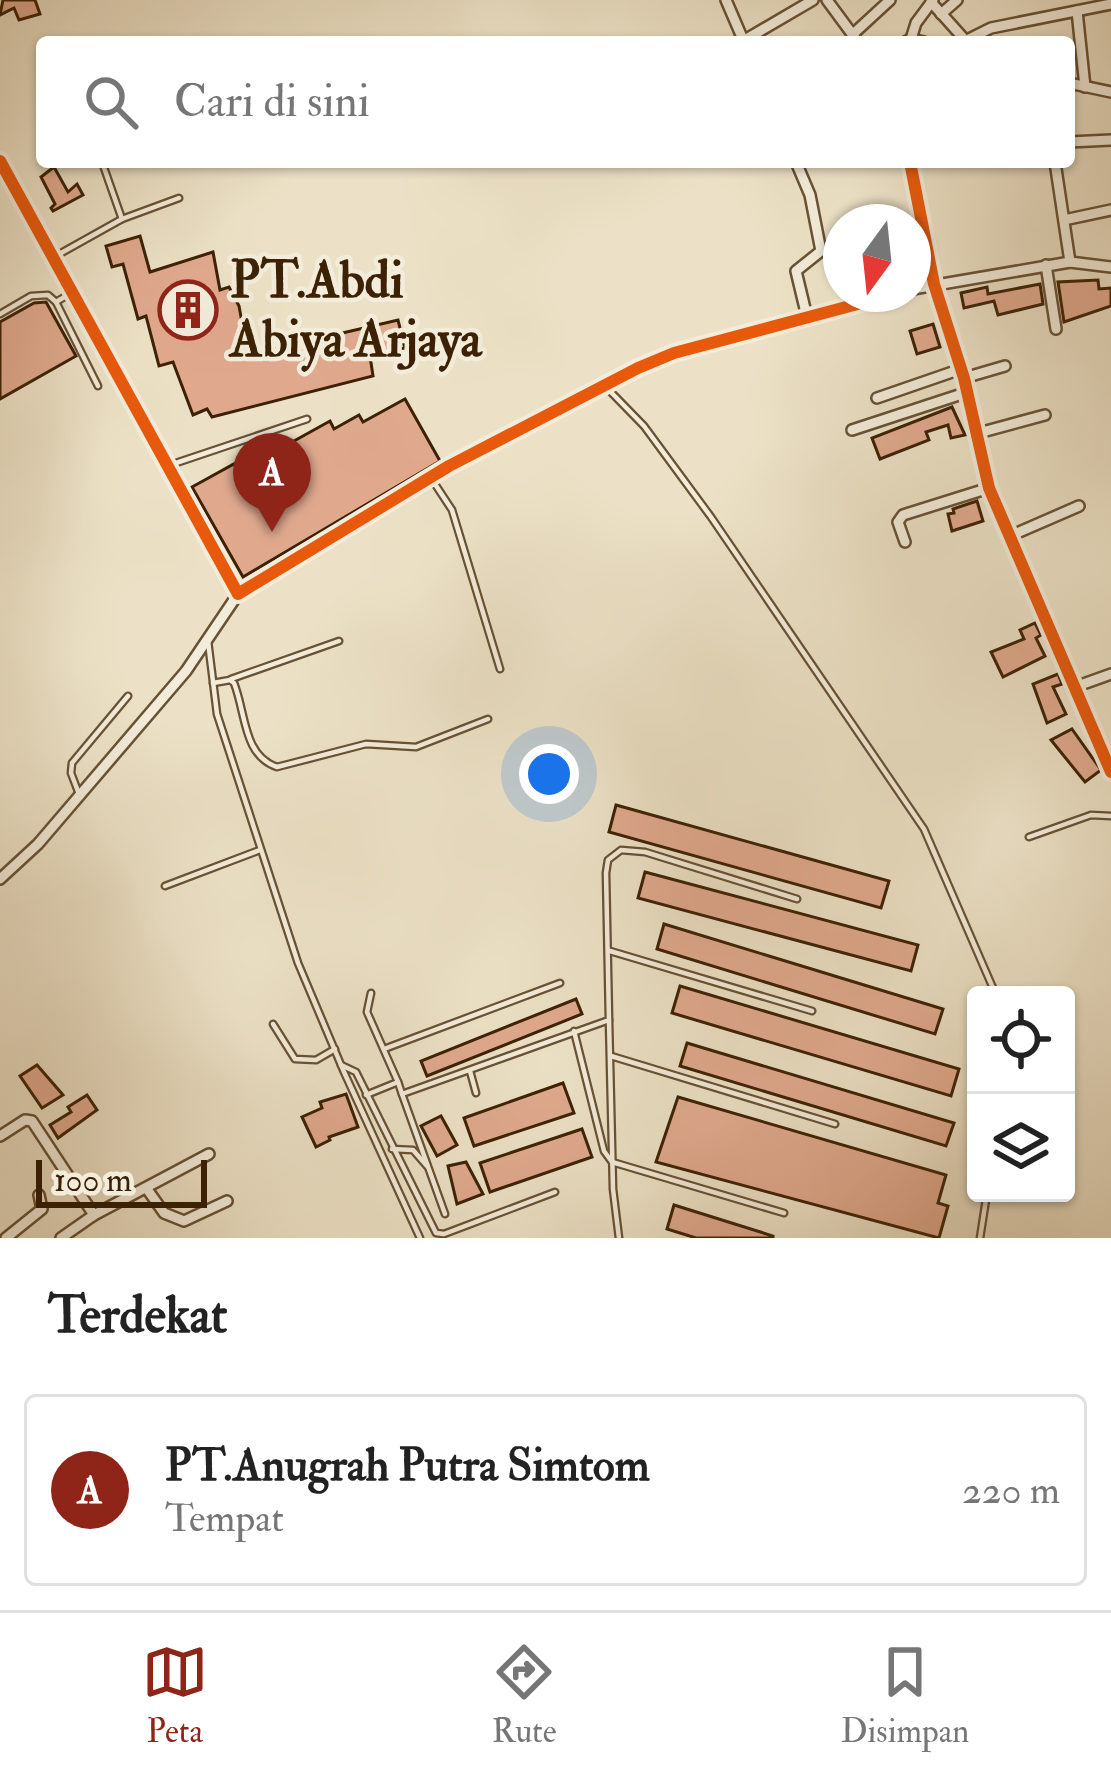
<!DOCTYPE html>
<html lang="id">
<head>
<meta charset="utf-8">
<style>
  :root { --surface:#fff; --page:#f2f2f2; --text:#222; --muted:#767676; --line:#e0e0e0; --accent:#8f2418 }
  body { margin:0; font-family:"IM FELL Double Pica",serif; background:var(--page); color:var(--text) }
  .controls { position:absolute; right:36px; bottom:36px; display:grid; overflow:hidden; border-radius:12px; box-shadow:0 3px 9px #0004 }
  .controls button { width:108px; height:108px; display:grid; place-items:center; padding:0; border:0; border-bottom:3px solid var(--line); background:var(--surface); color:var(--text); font:60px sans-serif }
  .compass { position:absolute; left:823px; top:204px; width:108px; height:108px; border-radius:50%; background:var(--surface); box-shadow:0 3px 9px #0004; rotate:195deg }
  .scale { position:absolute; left:36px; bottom:30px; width:171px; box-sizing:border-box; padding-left:12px; border:6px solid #3c2104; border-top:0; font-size:33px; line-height:42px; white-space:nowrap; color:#3c2104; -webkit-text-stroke:9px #f3ecda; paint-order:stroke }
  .you { position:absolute; left:549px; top:774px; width:42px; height:42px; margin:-30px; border:9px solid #fff; border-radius:50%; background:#1a73e8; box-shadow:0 0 0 18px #1a73e833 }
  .badge { display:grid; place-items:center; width:78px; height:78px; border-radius:50%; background:var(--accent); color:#fff; font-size:39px; font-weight:700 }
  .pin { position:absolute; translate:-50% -99px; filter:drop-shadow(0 3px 6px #0008) }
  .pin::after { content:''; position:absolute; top:63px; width:42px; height:36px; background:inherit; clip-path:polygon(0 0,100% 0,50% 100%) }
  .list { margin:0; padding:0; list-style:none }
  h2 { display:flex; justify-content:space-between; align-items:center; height:156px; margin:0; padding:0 48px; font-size:51px }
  h2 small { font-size:39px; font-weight:400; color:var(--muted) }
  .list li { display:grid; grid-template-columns:78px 1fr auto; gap:36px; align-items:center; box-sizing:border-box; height:192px; margin:0 24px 24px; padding:0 24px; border:3px solid var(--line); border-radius:12px }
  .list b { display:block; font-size:45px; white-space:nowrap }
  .list p { margin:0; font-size:39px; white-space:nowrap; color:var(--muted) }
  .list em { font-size:39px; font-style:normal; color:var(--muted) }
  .icon { flex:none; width:66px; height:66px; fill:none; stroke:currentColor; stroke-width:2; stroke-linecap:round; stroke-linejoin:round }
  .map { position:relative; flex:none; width:1111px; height:1238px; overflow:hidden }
  .search { position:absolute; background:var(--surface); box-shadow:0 3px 9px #0004; left:36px; right:36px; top:36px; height:132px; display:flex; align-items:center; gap:30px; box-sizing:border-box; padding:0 42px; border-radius:12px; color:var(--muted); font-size:45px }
  .sheet { height:372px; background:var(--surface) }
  nav { display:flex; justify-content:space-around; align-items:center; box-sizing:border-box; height:168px; border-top:3px solid var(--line); background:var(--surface); font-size:33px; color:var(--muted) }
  nav a { display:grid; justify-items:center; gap:6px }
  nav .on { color:var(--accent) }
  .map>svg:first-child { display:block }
</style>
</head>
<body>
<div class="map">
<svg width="1111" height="1238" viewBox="0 0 1111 1238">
  <rect width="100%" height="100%" fill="#ece1c6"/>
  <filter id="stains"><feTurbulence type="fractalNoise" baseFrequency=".00167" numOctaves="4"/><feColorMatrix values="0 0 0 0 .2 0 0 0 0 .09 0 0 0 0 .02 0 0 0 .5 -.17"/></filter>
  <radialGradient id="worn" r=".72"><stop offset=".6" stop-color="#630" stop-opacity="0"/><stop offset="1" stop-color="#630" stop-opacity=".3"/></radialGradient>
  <!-- building -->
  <g fill="#e0a98e" stroke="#3c2104" stroke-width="3">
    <polygon points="3,0 35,0 40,14 19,20 14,8 0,15"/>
    <polygon points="54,167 68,192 77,184 83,195 53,211 51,208 55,204 41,177"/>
    <polygon points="140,236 150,272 213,252 220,290 229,287 239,306 248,355 398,320 405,348 370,356 373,376 212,417 207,409 193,415 173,362 159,366 146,316 138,319 123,264 112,267 106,246"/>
    <polygon points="1098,280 1099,289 1111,288 1111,306 1064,322 1058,282"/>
    <polygon points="1040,284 1043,304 998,315 994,301 964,308 961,293 987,287 988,294"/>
    <polygon points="46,302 76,356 0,399 0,322 34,303"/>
    <polygon points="933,324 940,347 917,354 910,331"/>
    <polygon points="405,399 440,461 243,577 192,487 281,438 285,446 330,421 334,429 359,415 363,422"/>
    <polygon points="952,407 965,435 951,438 948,425 926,432 929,440 880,459 872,438"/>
    <polygon points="977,501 983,521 952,531 948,514 954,513 953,509"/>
    <polygon points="1035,623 1041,635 1036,638 1045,656 1003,677 991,652 1024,639 1020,630"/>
    <polygon points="1058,674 1062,684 1053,687 1066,714 1047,723 1033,684"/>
    <polygon points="1072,729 1101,770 1085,782 1051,740"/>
    <polygon points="616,805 889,881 881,908 609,832"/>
    <polygon points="645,872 918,945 911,971 638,898"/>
    <polygon points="664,924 943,1009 935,1034 657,949"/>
    <polygon points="680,986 959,1069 951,1096 672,1013"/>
    <polygon points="576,999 582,1014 427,1076 421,1061"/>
    <polygon points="687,1043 954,1123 946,1146 680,1066"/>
    <polygon points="37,1065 63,1095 42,1108 20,1076"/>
    <polygon points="563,1083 574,1113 474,1146 464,1118"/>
    <polygon points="346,1094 358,1127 329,1137 330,1140 316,1147 302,1117 322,1108 320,1102"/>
    <polygon points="87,1095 97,1110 58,1138 50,1125 71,1112 68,1107"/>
    <polygon points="678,1097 946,1175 938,1203 948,1206 939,1238 656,1162"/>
    <polygon points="441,1116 457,1145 437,1156 421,1126"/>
    <polygon points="582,1129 592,1157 490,1192 480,1163"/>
    <polygon points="466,1162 483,1194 457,1204 448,1166"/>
    <polygon points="674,1205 773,1236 773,1238 696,1238 667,1229"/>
  </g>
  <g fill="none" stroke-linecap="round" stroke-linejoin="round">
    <!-- service casing -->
    <g stroke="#685134" stroke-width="9">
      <g id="service">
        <polyline points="102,162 122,219"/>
        <polyline points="54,257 122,219 179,198"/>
        <polyline points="71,293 56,302 98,386"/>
        <polyline points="0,314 31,296 48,295 56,302"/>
        <polyline points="605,386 644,426 711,517 924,829 996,995"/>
        <polyline points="170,465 307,419"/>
        <polyline points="431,478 452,510 500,669"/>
        <polyline points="208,641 217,714 298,963 344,1072 420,1238"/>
        <polyline points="231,679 339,641"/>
        <path d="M213 683 230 680 234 683C246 713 243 756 277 767L366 744 416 747 488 719"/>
        <polyline points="79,794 71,773 72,763 128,696"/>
        <polyline points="1029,837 1091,815 1111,816"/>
        <polyline points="165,886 260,850"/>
        <polyline points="610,951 812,1011"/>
        <polyline points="609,1020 613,1189 619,1238"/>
        <polyline points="273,1024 295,1059 316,1060 335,1049"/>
        <polyline points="574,1031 604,1151 612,1162 784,1213"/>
        <polyline points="384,1049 560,983"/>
        <polyline points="611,1056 835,1124"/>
        <polyline points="341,1065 356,1072 436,1233 444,1234 555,1192"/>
        <polyline points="470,1071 476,1093"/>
        <polyline points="398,1082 402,1094 609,1020 606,873 608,860 621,850 645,852 797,899"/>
        <polyline points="402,1094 445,1214"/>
        <polyline points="366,1095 398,1082 367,1012 371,993"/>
        <polyline points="392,1149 413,1150 427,1166"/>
        <polyline points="980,1238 987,1193"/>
      </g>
    </g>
    <!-- minor casing -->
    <g stroke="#685134" stroke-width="14">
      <g id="minor">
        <polyline points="726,0 744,42"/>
        <polyline points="827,0 858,42"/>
        <polyline points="931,2 965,40"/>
        <polyline points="1077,11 1085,87"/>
        <polyline points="941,14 957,0"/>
        <polyline points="852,35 890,0"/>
        <polyline points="911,39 916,23 933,0"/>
        <polyline points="743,41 813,0"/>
        <polyline points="905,42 911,39 924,42"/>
        <polyline points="963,42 991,28 1111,4"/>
        <polyline points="1069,83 1111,92"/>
        <polyline points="1069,142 1111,140"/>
        <polyline points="0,161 238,594 449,466 638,368 674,353 895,294"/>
        <polyline points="796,162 810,195 821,251 796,271 807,317"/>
        <polyline points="910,162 934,284 964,378 989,488 1111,772"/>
        <polyline points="1055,162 1070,262"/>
        <polyline points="1064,220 1111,210"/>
        <polyline points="1046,265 1056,329"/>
        <polyline points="913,289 1070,262 1111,267"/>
        <polyline points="964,378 1005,366"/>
        <polyline points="877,398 961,369"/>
        <polyline points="852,430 968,392"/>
        <polyline points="975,434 1045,415"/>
        <polyline points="1010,536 1079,506"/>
        <polyline points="905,542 898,522 903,515 989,488"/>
        <polyline points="1072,688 1111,674"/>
        <polyline points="0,879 38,844 186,671 238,594"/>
        <polyline points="0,1136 25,1120 32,1121 90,1209 94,1215 61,1238"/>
        <polyline points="147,1189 164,1213 184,1221 227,1201"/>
        <polyline points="94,1215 209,1154"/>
        <polyline points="6,1238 42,1209 39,1195"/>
      </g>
    </g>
    <!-- service -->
    <use href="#service" stroke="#f3ecda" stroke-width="4.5"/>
    <!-- minor -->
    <use href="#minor" stroke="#f3ecda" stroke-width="9"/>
    <!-- cycleway casing -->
    <g stroke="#f3ecda" stroke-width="20">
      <g id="cycleway">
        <polyline points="0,161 238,594 449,466 638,368 674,353 895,294"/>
        <polyline points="910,162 934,284 964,378 989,488 1111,772"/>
      </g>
    </g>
    <!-- cycleway -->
    <use href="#cycleway" stroke="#e8590c" stroke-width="12"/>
  </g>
  <!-- icons -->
  <defs>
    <g id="building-ring" transform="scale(3)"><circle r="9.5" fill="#f3ecda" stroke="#8f2418" stroke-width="1.5"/><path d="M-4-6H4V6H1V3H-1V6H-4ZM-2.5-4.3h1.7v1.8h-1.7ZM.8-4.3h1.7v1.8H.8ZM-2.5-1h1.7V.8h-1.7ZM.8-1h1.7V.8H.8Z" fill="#8f2418"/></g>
  </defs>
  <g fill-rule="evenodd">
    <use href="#building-ring" x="188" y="310"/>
  </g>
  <g text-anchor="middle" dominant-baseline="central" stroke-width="9" stroke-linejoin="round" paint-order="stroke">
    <!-- poi labels -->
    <g font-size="51" font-weight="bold" fill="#3c2104" stroke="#f3ecda" text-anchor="start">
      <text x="230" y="281">PT.Abdi<tspan x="230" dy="59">Abiya Arjaya</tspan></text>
    </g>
  </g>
  <rect width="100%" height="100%" filter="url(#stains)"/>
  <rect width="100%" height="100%" fill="url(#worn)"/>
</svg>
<div class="controls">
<button><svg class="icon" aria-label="locate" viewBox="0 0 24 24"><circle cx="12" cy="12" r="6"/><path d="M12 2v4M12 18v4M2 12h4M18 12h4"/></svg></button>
<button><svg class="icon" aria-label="layers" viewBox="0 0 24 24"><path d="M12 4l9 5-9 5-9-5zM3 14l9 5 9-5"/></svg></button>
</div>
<svg class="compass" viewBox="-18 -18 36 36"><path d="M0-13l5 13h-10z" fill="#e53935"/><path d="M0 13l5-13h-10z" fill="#767676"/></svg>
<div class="scale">100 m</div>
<div class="you"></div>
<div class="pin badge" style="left:272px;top:532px">A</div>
<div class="search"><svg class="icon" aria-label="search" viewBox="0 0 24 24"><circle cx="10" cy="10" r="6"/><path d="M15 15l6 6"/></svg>Cari di sini</div>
</div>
<section class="sheet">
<h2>Terdekat<small></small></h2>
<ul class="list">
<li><span class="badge">A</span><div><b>PT.Anugrah Putra Simtom</b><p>Tempat</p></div><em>220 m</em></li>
</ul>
</section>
<nav>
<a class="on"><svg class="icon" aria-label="map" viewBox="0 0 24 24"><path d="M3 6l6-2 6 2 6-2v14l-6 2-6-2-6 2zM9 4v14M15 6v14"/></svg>Peta</a>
<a><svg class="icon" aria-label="directions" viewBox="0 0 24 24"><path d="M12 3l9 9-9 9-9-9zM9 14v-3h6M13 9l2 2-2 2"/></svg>Rute</a>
<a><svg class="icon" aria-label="saved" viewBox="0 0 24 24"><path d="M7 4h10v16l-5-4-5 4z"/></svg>Disimpan</a>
</nav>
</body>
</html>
